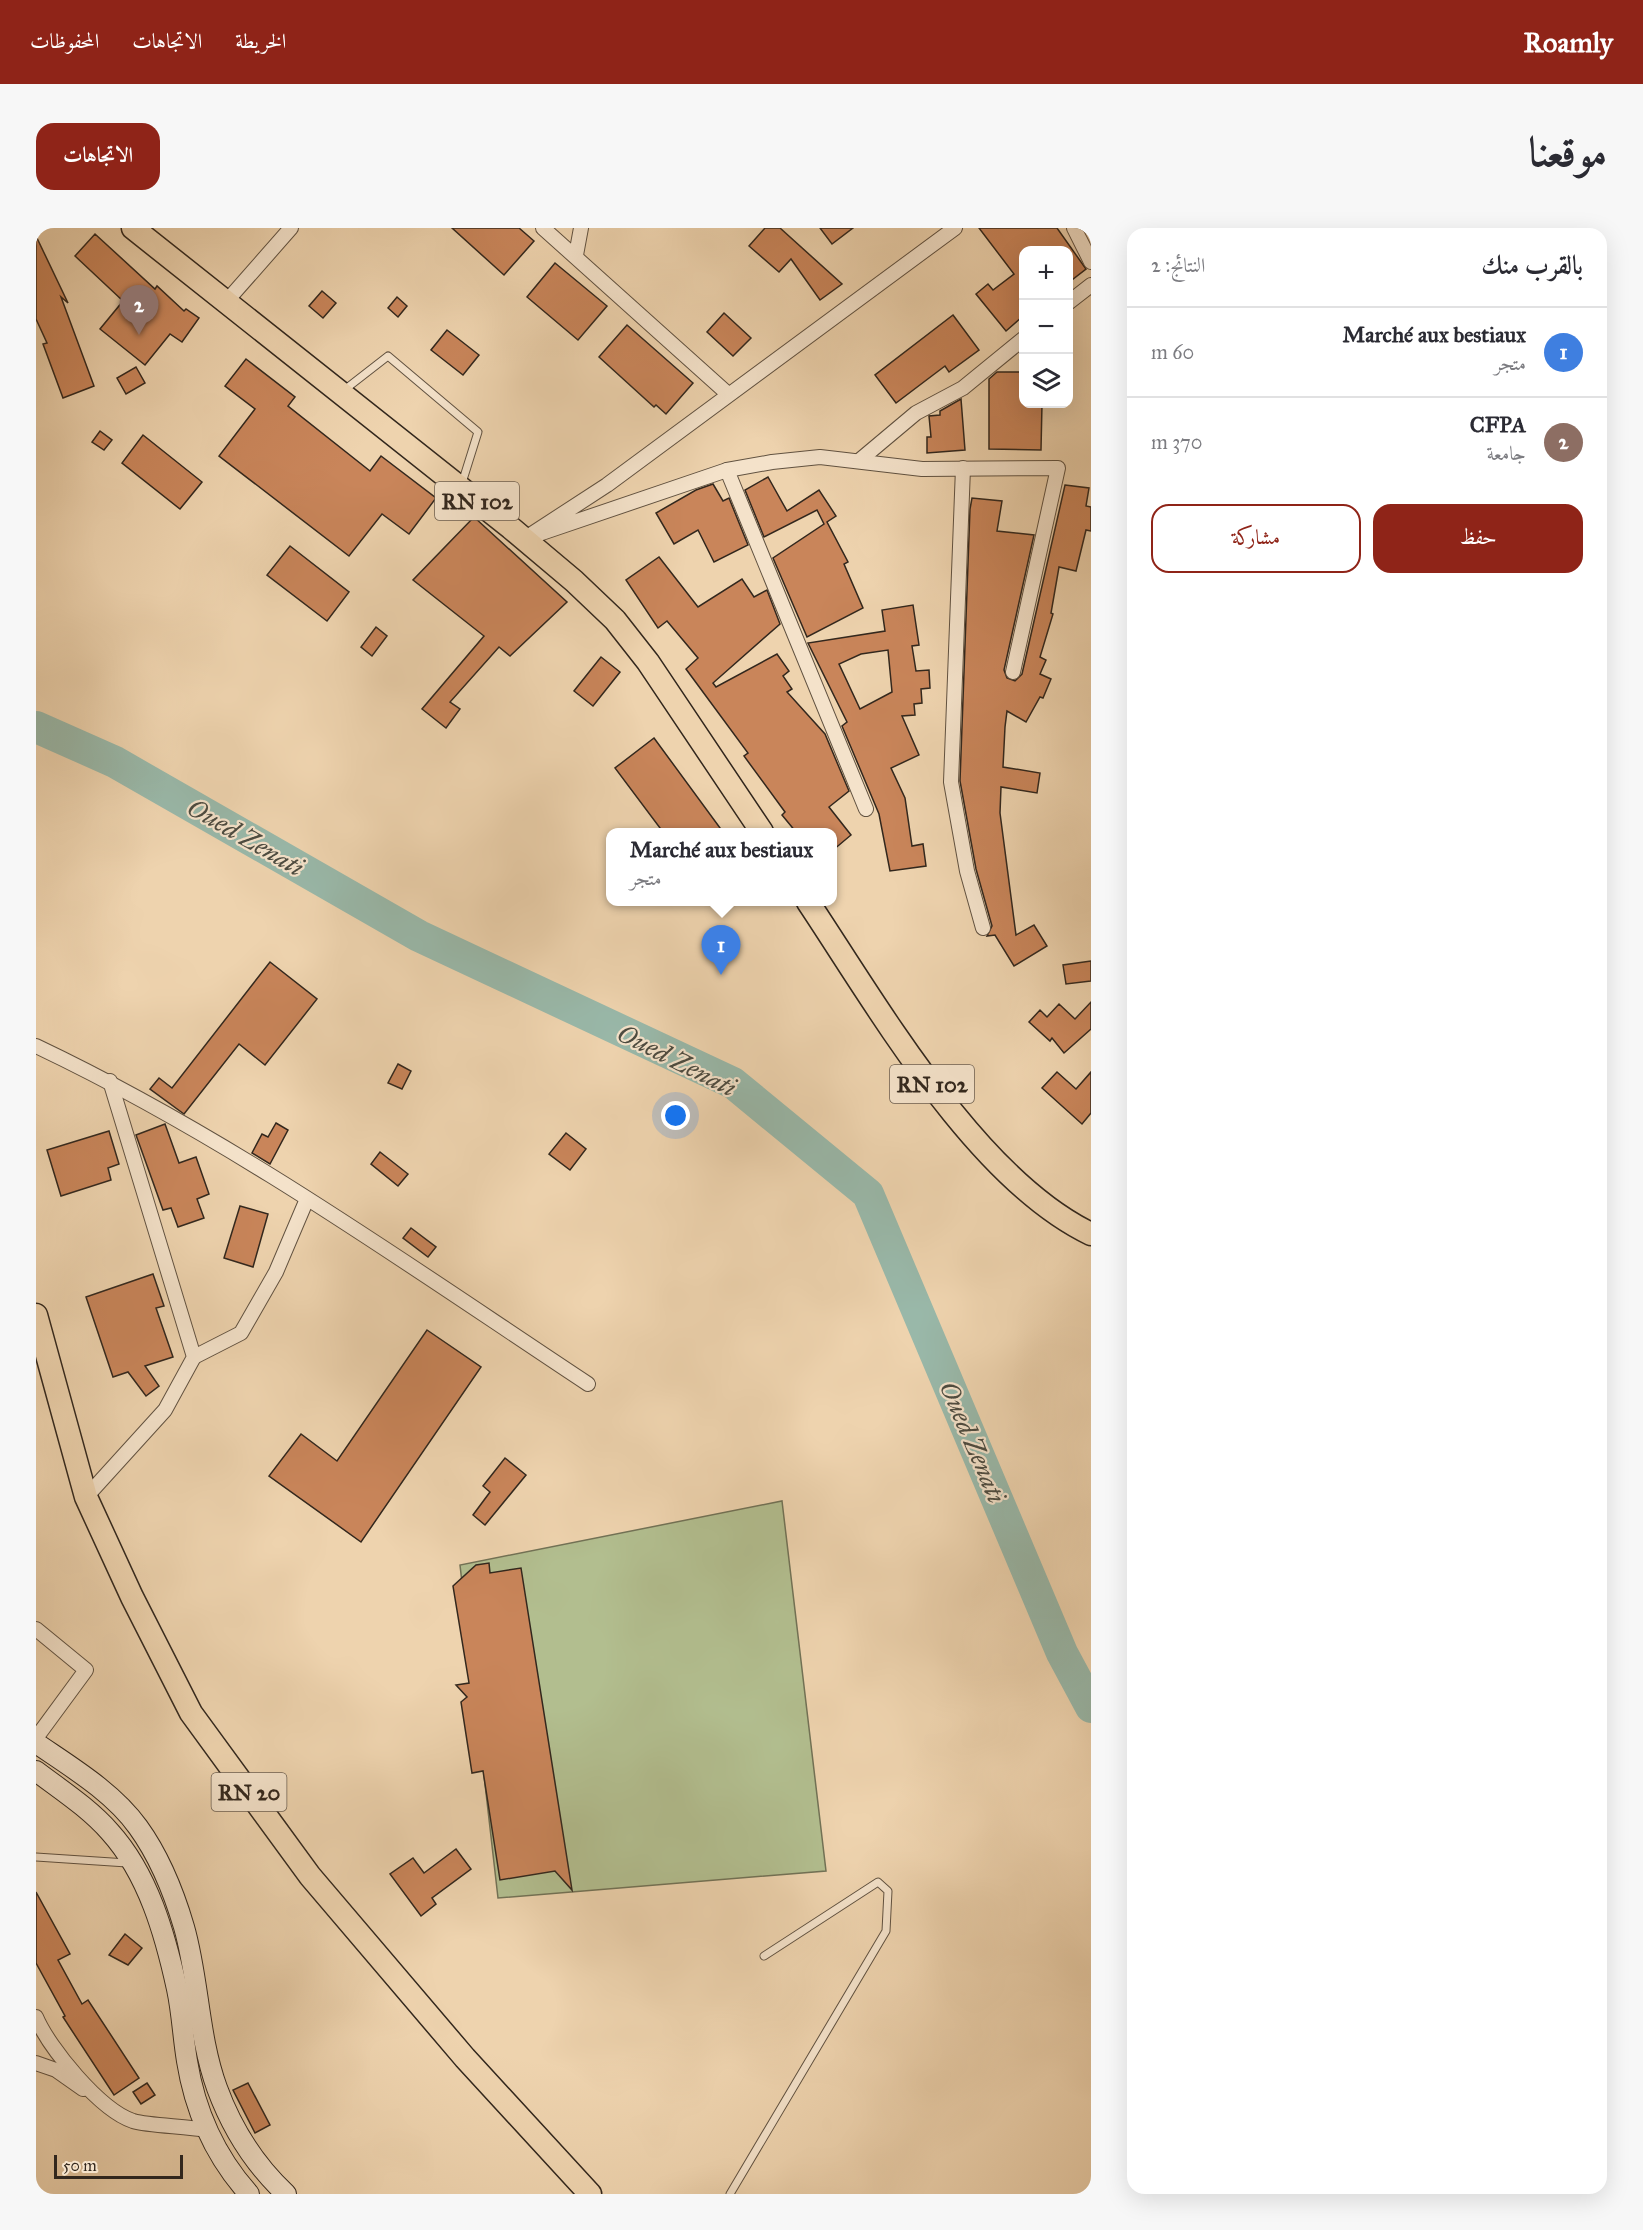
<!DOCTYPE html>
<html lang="ar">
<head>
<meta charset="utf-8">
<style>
  :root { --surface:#fff; --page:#f7f7f7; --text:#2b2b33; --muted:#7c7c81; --line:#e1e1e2; --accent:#8f2418 }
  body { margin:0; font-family:"IM FELL Great Primer",Amiri,serif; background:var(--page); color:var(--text); direction:rtl }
  .controls { position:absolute; right:18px; top:18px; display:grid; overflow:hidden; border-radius:12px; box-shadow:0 6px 24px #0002 }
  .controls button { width:54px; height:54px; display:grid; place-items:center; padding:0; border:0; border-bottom:2px solid var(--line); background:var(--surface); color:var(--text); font:30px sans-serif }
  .scale { position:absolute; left:18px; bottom:15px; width:129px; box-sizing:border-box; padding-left:6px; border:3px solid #32271d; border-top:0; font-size:16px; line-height:21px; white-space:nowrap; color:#32271d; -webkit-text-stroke:4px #f4e2ca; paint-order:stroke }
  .you { position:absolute; left:640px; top:888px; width:21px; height:21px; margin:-15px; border:4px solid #fff; border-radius:50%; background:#1a73e8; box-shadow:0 0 0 9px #1a73e833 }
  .badge { display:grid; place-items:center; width:39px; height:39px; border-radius:50%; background:var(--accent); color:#fff; font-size:20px; font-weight:700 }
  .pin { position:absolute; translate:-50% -50px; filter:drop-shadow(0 2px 3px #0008) }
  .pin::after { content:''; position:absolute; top:32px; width:21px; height:18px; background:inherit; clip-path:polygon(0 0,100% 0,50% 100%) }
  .popup { position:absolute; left:570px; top:600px; width:231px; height:78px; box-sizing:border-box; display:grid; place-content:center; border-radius:12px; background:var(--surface); filter:drop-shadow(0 2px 4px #0005); font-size:20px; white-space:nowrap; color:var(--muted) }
  .popup b { font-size:22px; color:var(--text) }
  .popup::after { content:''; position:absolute; left:50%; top:100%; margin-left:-12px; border:12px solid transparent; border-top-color:var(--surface) }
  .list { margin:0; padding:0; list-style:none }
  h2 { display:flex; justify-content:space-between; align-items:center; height:78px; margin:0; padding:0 24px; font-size:26px }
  h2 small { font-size:20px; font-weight:400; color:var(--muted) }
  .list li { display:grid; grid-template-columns:39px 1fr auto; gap:18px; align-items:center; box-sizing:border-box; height:90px; padding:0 24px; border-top:2px solid var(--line) }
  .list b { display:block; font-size:22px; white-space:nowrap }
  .list p { margin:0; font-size:20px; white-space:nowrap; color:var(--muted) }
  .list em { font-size:20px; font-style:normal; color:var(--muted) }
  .actions { display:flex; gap:12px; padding:18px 24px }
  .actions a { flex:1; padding:14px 0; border:2px solid var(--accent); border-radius:18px; text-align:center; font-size:21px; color:var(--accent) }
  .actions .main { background:var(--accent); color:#fff }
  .icon { flex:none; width:33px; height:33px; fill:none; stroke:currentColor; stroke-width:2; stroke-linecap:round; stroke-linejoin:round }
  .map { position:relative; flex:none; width:1055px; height:1966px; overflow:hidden; direction:ltr; border-radius:18px }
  header { display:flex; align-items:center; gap:36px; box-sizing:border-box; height:84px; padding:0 30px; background:var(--accent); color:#fff }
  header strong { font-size:28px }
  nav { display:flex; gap:33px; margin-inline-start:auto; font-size:21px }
  .intro { display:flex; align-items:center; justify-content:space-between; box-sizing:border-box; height:144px; padding:0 36px }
  h1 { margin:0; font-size:42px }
  .button { padding:15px 27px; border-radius:18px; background:var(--accent); color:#fff; font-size:21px; font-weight:700 }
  main { display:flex; gap:36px; padding:0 36px }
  aside { flex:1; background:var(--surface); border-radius:18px; box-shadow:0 6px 24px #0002 }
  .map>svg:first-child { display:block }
</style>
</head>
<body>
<header>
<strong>Roamly</strong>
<nav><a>الخريطة</a><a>الاتجاهات</a><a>المحفوظات</a></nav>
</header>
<div class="intro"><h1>موقعنا</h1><a class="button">الاتجاهات</a></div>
<main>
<aside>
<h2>بالقرب منك<small>النتائج: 2</small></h2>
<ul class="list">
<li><span class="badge" style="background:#3f7fe0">1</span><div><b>Marché aux bestiaux</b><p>متجر</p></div><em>60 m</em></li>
<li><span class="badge" style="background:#8d6e63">2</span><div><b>CFPA</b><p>جامعة</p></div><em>370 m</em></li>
</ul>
<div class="actions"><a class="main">حفظ</a><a>مشاركة</a></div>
</aside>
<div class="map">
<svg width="1055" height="1966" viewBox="0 0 1055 1966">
  <rect width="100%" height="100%" fill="#eed3ae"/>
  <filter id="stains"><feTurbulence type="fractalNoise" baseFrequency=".00333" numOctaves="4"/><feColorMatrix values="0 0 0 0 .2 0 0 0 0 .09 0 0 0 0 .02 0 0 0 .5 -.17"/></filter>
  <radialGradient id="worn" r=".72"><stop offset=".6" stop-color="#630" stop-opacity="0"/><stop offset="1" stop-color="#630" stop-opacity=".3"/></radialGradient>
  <!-- green -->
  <polygon fill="#b2be8f" stroke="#727256" stroke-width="1.5" points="746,1273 790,1643 462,1670 424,1337"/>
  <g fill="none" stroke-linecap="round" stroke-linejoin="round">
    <!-- river -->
    <polyline stroke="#99b8a9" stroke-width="32" points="0,499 79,534 383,708 697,855 832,966 1026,1425 1055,1479"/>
  </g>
  <!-- building -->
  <g fill="#c9855a" stroke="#32271d" stroke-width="1.5" fill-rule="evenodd">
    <polygon points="416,0 483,0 498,13 468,47"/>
    <polygon points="729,0 744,0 806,56 784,72 755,31 743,44 713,18"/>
    <polygon points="784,0 817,0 796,16"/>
    <polygon points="943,0 1021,0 1050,41 1032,55 1032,22 987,22 987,88 970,103 940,66 952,56 957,62 978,46"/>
    <polygon points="59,6 119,61 121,58 148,83 150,81 163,90 146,114 134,106 109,137 64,101 87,73 39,28"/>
    <polygon points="0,8 32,75 25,69 58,158 27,170 7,116 11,115 0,91"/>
    <polygon points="519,35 571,78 542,112 491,69"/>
    <polygon points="286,63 300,75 287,90 273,78"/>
    <polygon points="361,69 371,78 362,89 352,80"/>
    <polygon points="688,85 715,110 697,128 671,104"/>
    <polygon points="917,87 943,122 913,144 909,138 860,175 839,147"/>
    <polygon points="591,97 657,155 630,186 620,177 618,179 563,129"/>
    <polygon points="411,102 443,127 427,147 395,122"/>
    <polygon points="210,131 259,169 252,178 334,243 345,228 400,270 373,306 346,286 313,328 183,228 219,181 189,158"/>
    <polygon points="100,139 109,155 90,166 81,150"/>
    <polygon points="961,144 987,144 987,176 1006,176 1005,222 953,221 953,151"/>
    <polygon points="925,171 929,222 891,225 891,209 895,209 893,188 904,187 904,183"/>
    <polygon points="64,203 76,212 68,222 56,214"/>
    <polygon points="107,207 166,254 144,281 86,235"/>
    <polygon points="732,249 751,283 783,262 800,288 791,294 812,334 808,336 827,380 771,409 737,330 788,296 781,282 728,309 709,262"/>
    <polygon points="677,256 687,273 693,270 712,317 678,334 662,302 638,316 620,285 660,262"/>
    <polygon points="1029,257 1053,260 1050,278 1055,279 1055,303 1050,302 1040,343 1023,339 1015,385 1017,386 1004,429 1010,432 1004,446 1015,451 1007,470 1004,469 990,494 971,483 969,499 967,539 1004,545 1001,565 965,559 964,585 980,707 998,697 1011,718 978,738 959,707 951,708 956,698 940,641 924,553 934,281 936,270 966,273 961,303 998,307 968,442 971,450 979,453 986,446"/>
    <polygon points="438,289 531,374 474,428 463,419 414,474 424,481 410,500 386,481 448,408 377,352"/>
    <polygon points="254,318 313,364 291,393 231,347"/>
    <polygon points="623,329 662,379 706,351 718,369 731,362 744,396 677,455 680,459 741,426 753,443 747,448 756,461 751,464 789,506 813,563 793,579 815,607 796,623 796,604 760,604 746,587 749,584 708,528 712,525 650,441 662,430 631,393 622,400 590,352"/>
    <path d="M877 377 883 417 876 418 880 443 893 442 894 460 885 461 886 475 878 476 879 487 866 488 883 527 855 540 869 570 876 618 887 616 890 638 854 643 843 586 806 498 811 494 772 415 849 403 846 382ZM852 422 856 464 824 481 803 436 825 426Z"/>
    <polygon points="340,399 351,408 336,428 325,419"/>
    <polygon points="565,429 584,444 557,478 538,463"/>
    <polygon points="618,510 687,604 627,604 579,540"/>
    <polygon points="1055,733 1055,753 1030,756 1027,737"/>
    <polygon points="234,734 281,771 229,837 203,816 148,886 114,861 123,850 136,860"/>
    <polygon points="1055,774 1055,801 1028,825 1016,810 1014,813 993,794 1004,782 1011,789 1023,776 1039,791"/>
    <polygon points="362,836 375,843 366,861 352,855"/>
    <polygon points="1021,844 1040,861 1055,844 1055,885 1046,896 1006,860"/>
    <polygon points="240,895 252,902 234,936 216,925 226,906 232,909"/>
    <polygon points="129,896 143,935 160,929 173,966 161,971 168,990 142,999 135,980 127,982 100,907"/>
    <polygon points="73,903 83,936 72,940 75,952 25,968 11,922"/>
    <polygon points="530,905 550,921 534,942 513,926"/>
    <polygon points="344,924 372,946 362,958 335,936"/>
    <polygon points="204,978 232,986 217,1039 188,1030"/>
    <polygon points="375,1000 400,1019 392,1029 367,1010"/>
    <polygon points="117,1046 128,1078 120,1080 137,1129 109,1138 123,1158 110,1168 92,1144 77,1149 50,1069"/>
    <polygon points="391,1102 445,1139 325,1314 233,1248 265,1206 301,1233"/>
    <polygon points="469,1230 490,1247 449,1297 437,1287 454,1264 447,1258"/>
    <polygon points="453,1335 454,1345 485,1340 536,1662 519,1643 464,1652 447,1543 436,1545 425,1474 431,1469 420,1457 433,1455 417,1358 440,1337"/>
    <polygon points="420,1621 435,1641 396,1670 400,1676 385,1688 354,1646 377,1630 388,1645"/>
    <polygon points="0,1664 34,1726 22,1732 46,1776 52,1772 103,1850 78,1867 27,1789 29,1788 0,1735"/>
    <polygon points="89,1706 106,1720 92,1737 73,1727"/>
    <polygon points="111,1855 119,1867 105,1876 97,1864"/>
    <polygon points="212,1855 234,1897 219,1905 197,1862"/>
  </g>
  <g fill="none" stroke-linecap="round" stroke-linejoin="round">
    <!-- service casing -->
    <g stroke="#615241" stroke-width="9">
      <g id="service">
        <polyline points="307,163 352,128 442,204 426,255"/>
        <polyline points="0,1629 91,1635"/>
        <polyline points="694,1966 850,1703 852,1663 842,1654 728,1728"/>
      </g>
    </g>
    <!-- minor casing -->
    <g stroke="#615241" stroke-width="16">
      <g id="minor">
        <polyline points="507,0 692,166"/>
        <polyline points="919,0 571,257 488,311 691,242 736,234 784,229 886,241 1022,240 977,444"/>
        <polyline points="1038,0 1055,34"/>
        <polyline points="540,27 545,0"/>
        <polyline points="189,75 255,0"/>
        <polyline points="1032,75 1055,57"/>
        <polyline points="824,232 880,185 927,160 987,111"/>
        <polyline points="927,240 915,554 931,643 947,700"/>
        <polyline points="691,242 830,581"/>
        <path d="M0 818C196 911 372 1037 552 1156"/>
        <polyline points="158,1129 205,1105 240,1044 271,971"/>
        <polyline points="50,1269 129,1182 158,1129 74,853"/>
        <polyline points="0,1401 50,1442 0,1510"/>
        <path d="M0 1789C13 1820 64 1882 97 1893 114 1898 150 1898 170 1902"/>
        <polyline points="0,1835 20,1842 47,1861"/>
      </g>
    </g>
    <!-- secondary casing -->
    <g stroke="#32271d" stroke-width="22">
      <g id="secondary">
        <path d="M0 1515C35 1539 77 1564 102 1599 123 1628 138 1665 148 1699 163 1751 162 1808 181 1860 196 1901 218 1936 250 1966"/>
        <path d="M0 1543C25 1562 53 1580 74 1604 112 1646 129 1706 141 1761 146 1784 147 1809 151 1833 159 1883 179 1928 213 1966"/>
      </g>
    </g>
    <!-- primary casing -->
    <g stroke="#32271d" stroke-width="25">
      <g id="primary">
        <polyline points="97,0 475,300 538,353 579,392 612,434 726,604"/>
        <path d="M772 674C842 779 940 951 1055 1006"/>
        <polyline points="0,1087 50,1269 96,1369 155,1485 274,1648 429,1830 554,1966"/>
      </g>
    </g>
    <!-- service -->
    <use href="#service" stroke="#f4e2ca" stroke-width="7"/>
    <!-- minor -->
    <use href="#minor" stroke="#f4e2ca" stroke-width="14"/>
    <!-- secondary -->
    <use href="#secondary" stroke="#f4e2ca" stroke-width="20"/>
    <!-- primary -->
    <use href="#primary" stroke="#eed3ae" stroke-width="22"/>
  </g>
  <g text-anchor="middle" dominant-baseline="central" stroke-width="4.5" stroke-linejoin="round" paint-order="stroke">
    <!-- shield labels -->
    <g fill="#f4e2ca" stroke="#6c5f51" stroke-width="1.5">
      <rect x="399" y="254" width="84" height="38" rx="4.5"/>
      <rect x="854" y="837" width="84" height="38" rx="4.5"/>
      <rect x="175.5" y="1545" width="75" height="38" rx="4.5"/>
    </g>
    <g font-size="22" font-weight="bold" fill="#32271d">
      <text x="441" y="273">RN 102</text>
      <text x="896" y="856">RN 102</text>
      <text x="213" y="1564">RN 20</text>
    </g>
    <!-- water labels -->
    <g font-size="26" font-style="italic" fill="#4c4b40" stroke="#f4e2ca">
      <text transform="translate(210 609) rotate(30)">Oued Zenati</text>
      <text transform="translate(641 832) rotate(27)">Oued Zenati</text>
      <text transform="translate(937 1214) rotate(67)">Oued Zenati</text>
    </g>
  </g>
  <rect width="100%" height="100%" filter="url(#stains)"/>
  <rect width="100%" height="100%" fill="url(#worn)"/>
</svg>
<div class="controls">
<button>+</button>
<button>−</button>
<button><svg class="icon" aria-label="layers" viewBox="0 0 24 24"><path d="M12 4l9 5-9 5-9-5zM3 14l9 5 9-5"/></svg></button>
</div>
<div class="scale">50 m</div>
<div class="you"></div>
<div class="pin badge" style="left:685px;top:747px;background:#3f7fe0">1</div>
<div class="popup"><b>Marché aux bestiaux</b>متجر</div>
<div class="pin badge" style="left:103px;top:107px;background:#8d6e63">2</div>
</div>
</main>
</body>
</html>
